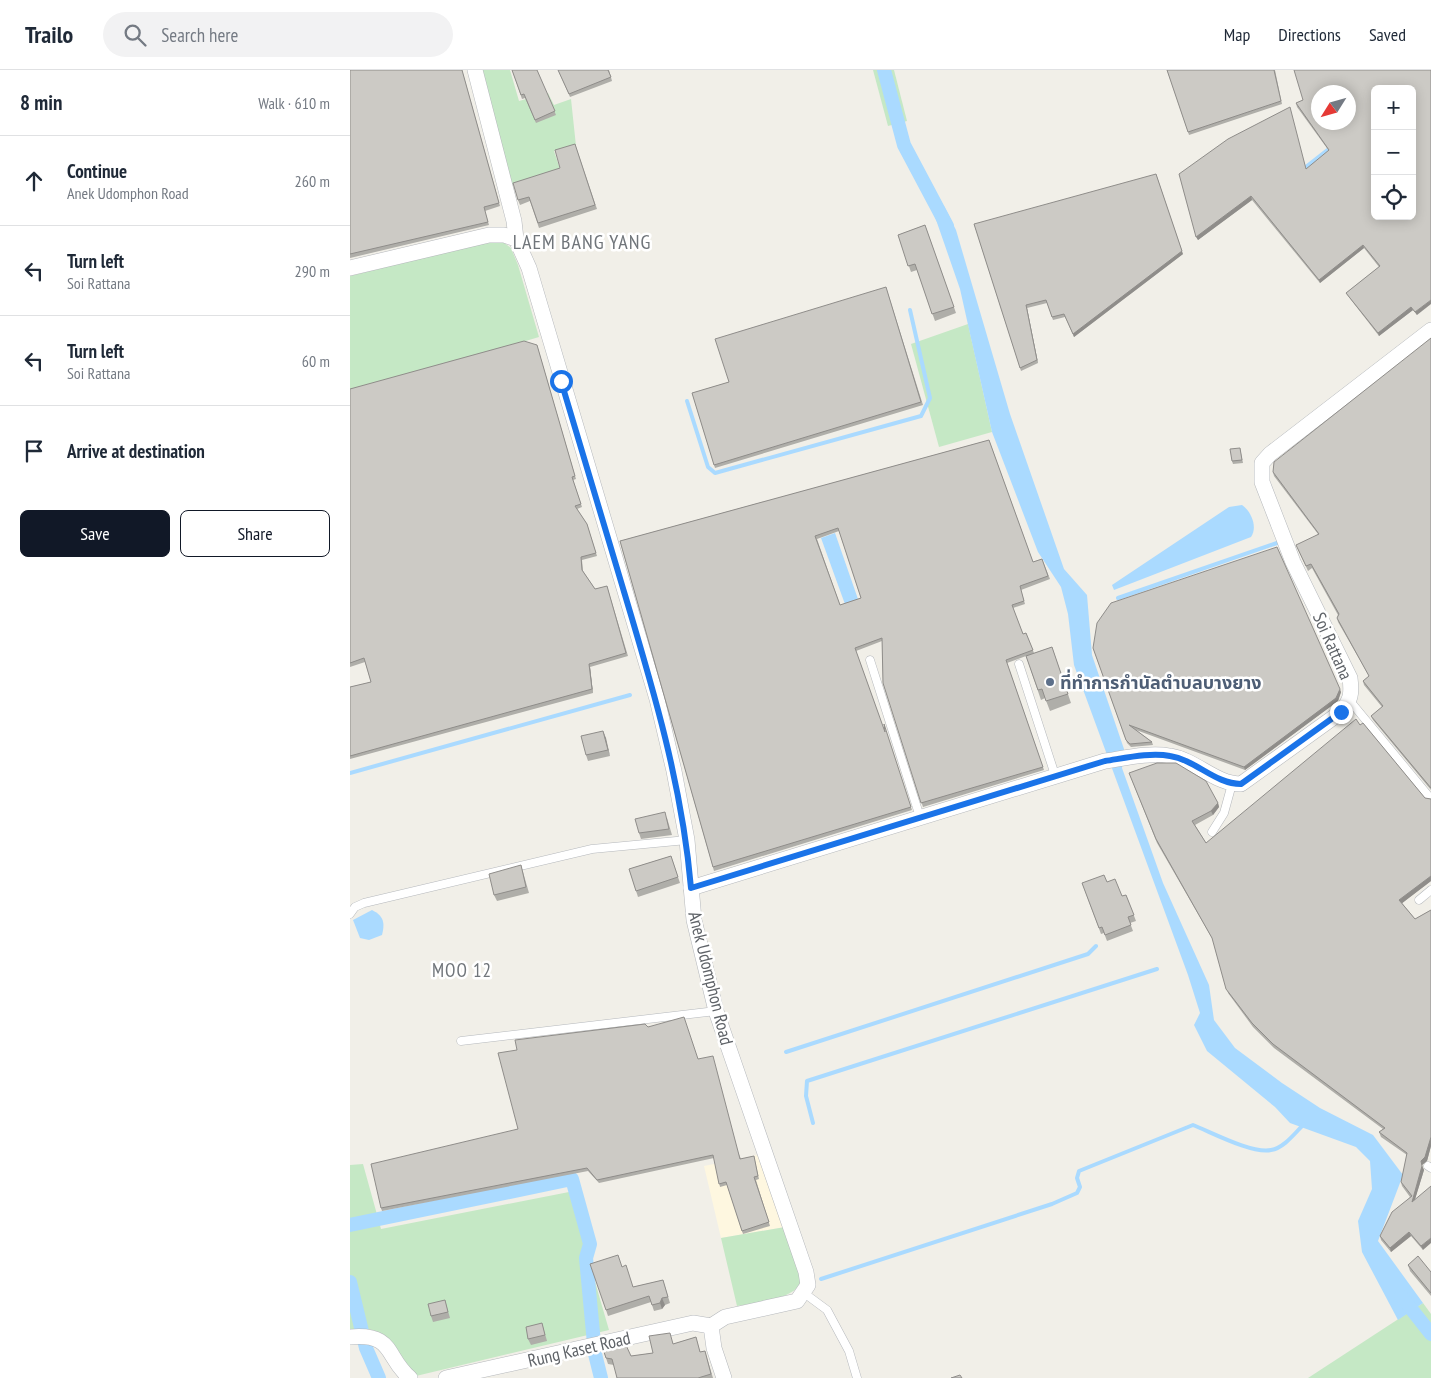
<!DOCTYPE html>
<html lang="en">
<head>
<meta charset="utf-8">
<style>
  :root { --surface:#fff; --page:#f2f2f3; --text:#1f2937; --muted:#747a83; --line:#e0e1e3; --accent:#111827 }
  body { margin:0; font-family:"PT Sans Narrow","Noto Sans Thai",sans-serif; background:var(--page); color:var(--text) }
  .controls { position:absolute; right:15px; top:15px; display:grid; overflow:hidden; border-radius:8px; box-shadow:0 2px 12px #0003 }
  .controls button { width:45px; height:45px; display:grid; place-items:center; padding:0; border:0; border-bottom:1px solid var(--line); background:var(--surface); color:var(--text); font:25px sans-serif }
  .compass { position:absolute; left:961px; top:15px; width:45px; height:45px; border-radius:50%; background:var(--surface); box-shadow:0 2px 12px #0003; rotate:233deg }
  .stop { position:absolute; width:15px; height:15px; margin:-11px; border:4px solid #1a73e8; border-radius:50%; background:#fff }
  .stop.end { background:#1a73e8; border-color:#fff; box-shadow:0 1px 5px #0008 }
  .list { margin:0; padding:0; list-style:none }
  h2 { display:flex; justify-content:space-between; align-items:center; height:65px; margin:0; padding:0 20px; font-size:21px }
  h2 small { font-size:16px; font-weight:400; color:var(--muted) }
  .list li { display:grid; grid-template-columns:32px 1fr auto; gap:15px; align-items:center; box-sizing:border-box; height:90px; padding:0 20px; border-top:1px solid var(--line) }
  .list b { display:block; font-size:19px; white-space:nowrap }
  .list p { margin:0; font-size:16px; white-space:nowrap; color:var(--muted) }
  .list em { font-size:16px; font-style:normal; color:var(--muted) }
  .actions { display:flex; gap:10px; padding:15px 20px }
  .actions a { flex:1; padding:11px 0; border:1px solid var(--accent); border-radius:8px; text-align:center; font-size:18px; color:var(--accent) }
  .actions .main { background:var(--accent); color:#fff }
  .icon { flex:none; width:28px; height:28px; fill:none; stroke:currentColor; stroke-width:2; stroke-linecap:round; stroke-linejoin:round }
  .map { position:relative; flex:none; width:1081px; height:1308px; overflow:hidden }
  header { display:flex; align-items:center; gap:30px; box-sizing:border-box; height:70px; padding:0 25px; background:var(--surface); border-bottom:1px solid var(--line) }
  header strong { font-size:24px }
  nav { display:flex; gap:28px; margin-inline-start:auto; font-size:18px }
  .search { width:350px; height:45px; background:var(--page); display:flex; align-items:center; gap:12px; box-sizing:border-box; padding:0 18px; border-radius:28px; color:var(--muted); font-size:19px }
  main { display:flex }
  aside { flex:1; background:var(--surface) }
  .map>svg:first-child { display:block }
</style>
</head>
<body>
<header>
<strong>Trailo</strong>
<div class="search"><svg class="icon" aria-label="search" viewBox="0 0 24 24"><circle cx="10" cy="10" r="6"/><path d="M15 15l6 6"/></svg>Search here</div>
<nav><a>Map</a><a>Directions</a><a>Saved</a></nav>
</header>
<main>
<aside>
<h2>8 min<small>Walk · 610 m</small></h2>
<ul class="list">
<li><svg class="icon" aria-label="ahead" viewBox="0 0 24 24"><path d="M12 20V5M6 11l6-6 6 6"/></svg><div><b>Continue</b><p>Anek Udomphon Road</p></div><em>260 m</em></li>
<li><svg class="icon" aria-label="left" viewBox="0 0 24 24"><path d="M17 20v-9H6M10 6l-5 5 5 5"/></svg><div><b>Turn left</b><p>Soi Rattana</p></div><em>290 m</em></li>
<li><svg class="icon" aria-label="left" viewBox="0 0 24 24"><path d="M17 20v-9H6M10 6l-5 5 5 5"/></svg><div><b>Turn left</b><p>Soi Rattana</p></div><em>60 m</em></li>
<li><svg class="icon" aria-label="arrive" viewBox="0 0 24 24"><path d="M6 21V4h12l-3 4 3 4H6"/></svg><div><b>Arrive at destination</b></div></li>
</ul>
<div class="actions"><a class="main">Save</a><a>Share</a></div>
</aside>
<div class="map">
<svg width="1081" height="1308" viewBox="0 0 1081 1308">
  <rect width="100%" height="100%" fill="#f1efe8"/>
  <!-- commercial -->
  <polygon fill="#fef7e0" points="408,1085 435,1157 371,1168 354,1096"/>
  <!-- green -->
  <g fill="#c5e8c5">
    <polygon points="127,0 160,0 169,31 198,23 204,35 221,29 226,76 204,81 210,99 159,116"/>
    <polygon points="523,0 544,0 557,51 538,56"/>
    <polygon points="153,172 161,178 168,195 189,267 99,294 0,320 0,206 128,174"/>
    <polygon points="618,254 642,362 589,377 561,274"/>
    <path d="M13 1094 31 1159 219 1122 259 1260 66 1306C44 1282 40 1252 0 1260V1095Z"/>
    <path d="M435 1157C440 1172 449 1189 451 1205 454 1230 404 1233 387 1236L371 1168Z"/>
    <polygon points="1073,1233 1081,1244 1081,1308 958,1308"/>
  </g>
  <!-- water -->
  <g fill="#aadaff">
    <polygon points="594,136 606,160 660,344 714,499 737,525 742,585 774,679 772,698 813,813 859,915 864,950 885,978 932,1013 970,1038 1023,1065 1053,1105 1028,1171 1073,1233 1048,1250 1012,1182 1008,1151 1022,1119 1020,1091 1006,1077 940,1053 925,1037 857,981 844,955 850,943 838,905 724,595 718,544 711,517 688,482 642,362 610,219 583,141"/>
    <path d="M892 435C901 441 908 457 901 467L764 520 762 515 879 437Z"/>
    <polygon points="485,463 509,532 496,537 471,468"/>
    <path d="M22 840C34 846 35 853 32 865L19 870 10 868 3 850Z"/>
  </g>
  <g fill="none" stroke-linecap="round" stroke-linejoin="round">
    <!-- stream -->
    <g stroke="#aadaff" stroke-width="4">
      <polyline points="952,100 980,78"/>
      <polyline points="337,331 358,397 365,403 571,346 580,328 560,240"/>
      <polyline points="768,528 927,473"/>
      <polyline points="0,703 280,625"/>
      <polyline points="436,982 738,884 746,876"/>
      <polyline points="463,1053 456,1026 457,1011 807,899"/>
      <path d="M471 1209 702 1134 727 1123 730 1117 727 1108 729 1101 843 1055C861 1062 902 1084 921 1080 934 1078 945 1063 954 1054"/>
    </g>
    <!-- canal -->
    <g stroke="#aadaff" stroke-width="14">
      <polyline points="534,0 554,75 597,156"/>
      <polyline points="0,1155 222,1109 240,1174 236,1188 245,1284 251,1308"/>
      <polyline points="0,1212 16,1278 29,1308"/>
      <polyline points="1051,1226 1081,1264"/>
    </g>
    <!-- service casing -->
    <g stroke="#b5b8bc" stroke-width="9">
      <g id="service">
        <polyline points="520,590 570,747"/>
        <polyline points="669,594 705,705"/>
        <polyline points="1000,631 1081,729"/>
        <polyline points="862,762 874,743 882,714"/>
        <polyline points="1069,830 1081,820"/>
        <polyline points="0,844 5,837 14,833 242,779 337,770"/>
        <polyline points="111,971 366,941"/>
        <polyline points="1078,1096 1081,1098"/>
        <polyline points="454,1223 477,1240 499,1281 507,1308"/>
      </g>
    </g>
    <!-- minor casing -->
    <g stroke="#b5b8bc" stroke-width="16">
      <g id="minor">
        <polyline points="125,0 164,151 166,169"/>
        <polyline points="0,198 139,165 154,165 166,169 179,198 307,629 324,701 337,770 344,850 366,941 456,1202 458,1215 447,1231 375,1247 361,1256 364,1278 374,1308"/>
        <path d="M341 818 755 691C775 688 800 682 820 686 846 690 865 714 891 714L991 642C1001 630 1002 624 1000 608L943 492 912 412V393L920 384 1081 260"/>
        <path d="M0 1267C45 1263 35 1287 60 1308"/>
        <polyline points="96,1308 343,1253 361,1256"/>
      </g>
    </g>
    <!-- service -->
    <use href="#service" stroke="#fff" stroke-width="8"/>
    <!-- minor -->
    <use href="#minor" stroke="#fff" stroke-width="15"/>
  </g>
  <!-- wall -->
  <g fill="#afaea9" fill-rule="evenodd">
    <polygon points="0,0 112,0 150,136 135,141 139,155 0,188"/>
    <polygon points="162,0 187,0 206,45 186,53 175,28 172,29"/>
    <polygon points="208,0 259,0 262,11 220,27"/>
    <polygon points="817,0 925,0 932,34 839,65"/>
    <polygon points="1081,0 1067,245 1063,240 1029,266 998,226 996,223 1029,197 1014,178 970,213 902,130 848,170 829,104 956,99 979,81 947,37 946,33 953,30"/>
    <polygon points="225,74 247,139 189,158 180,131 170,135 168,130 210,98"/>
    <polygon points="624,154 833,184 724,267 715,247 703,250 697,233 677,238 688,293 671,301"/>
    <polygon points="575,155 606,243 585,251 567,200 561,202 548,165"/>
    <polygon points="536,217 573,335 365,398 342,323 379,312"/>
    <polygon points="1081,268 1081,720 1023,650 1021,646 1032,637 1014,615 1013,611 1019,606 988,552 987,548 988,545 962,498 958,501 948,479 968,464 924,406 923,402"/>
    <polygon points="187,275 226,409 223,410 232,437 227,439 237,454 247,486 232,490 233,501 245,519 257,516 278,586 240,597 243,623 0,689 0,617 21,612 15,592 0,597 0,319"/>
    <path d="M639 370 683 492 692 489 700 509 671 520 675 534 663 538 673 564 676 563 684 583 702 577 721 633 700 641 695 628 691 630 676 586 657 593 694 700 573 737 533 613 532 571 506 581 562 740 364 801 270 471ZM489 461 511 528 490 535 467 469Z"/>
    <polygon points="890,378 893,393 883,394 882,391"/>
    <polygon points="743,578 991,622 988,631 895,700 786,660 802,672 803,675 781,677 777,673"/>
    <polygon points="253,661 260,686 238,691 236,685"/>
    <polygon points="779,703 868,733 869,737 863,745 845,755 856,773 1075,728 1081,729 1081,811 1052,833 1065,849 1081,840 1081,1076 1077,1091 1072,1095 1074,1100 1065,1129 1073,1180 1061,1166 1041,1182 1031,1170 1030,1166 1060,1127 1052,1116 1051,1112 1057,1085 1031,1067 1029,1062 1033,1059 924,978 903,957 878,923 863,870 807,773"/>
    <polygon points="317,748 322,765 291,769 289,763"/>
    <polygon points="321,786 330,813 288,827 279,799"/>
    <polygon points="171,795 179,823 147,831 144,825"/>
    <polygon points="757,812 772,826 776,825 786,851 780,853 783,861 757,871 754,863 751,864 732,813"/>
    <polygon points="298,957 348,989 391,1089 404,1086 409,1109 406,1110 420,1156 393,1164 377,1115 370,1117 364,1088 249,1113 238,1101 32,1141 31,1138 168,1059 167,980"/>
    <polygon points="1058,1195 1081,1202 1081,1226 1060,1201"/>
    <polygon points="272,1197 283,1217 313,1210 320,1233 315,1235 312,1239 304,1241 301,1232 258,1246 256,1240"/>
    <polygon points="95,1230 100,1248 83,1252 81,1246"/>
    <polygon points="192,1253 197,1271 181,1275 178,1269"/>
    <polygon points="346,1267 350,1282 355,1281 363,1308 267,1308 264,1295 258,1294 252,1276 281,1286 303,1283 323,1274"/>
  </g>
  <!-- shaded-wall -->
  <g fill="#8f8d8a">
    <polygon points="806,104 833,184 724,267 723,264"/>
    <polygon points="901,126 902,130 848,170 846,167"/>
    <polygon points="1013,175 1014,178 970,213 969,210"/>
    <polygon points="1081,230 1081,234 1067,245 1065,242"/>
    <polygon points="676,235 677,238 688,293 687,290"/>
    <polygon points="1061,237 1063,240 1029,266 1028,263"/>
    <polygon points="239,594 240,597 243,623 242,619"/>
    <polygon points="990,619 991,622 988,631 895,700 894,697"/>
    <polygon points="253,661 256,668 260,686 258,680"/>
    <polygon points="868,733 869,737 863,745 861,741"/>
    <polygon points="1081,806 1081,811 1051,834 1049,830"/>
    <polygon points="1081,1067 1081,1076 1077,1091 1072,1095 1071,1091"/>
    <polygon points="1072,1096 1074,1100 1063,1136 1062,1132"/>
    <polygon points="1059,1162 1061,1166 1041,1182 1040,1178"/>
    <polygon points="1081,1168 1081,1173 1073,1180 1071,1176"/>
    <polygon points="312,1228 315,1235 312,1239 310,1233"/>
  </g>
  <!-- building -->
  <g fill="#cccac5" stroke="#8f8d8a" fill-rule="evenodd">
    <polygon points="0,0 112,0 149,133 134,137 138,152 0,184"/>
    <polygon points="162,0 187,0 205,41 185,50 174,24 171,25"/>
    <polygon points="208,0 258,0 261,7 219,24"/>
    <polygon points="817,0 924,0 931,31 838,62"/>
    <path d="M944 0H1081V230L1065 242 1061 237 1028 263 996 223 1030 196 1013 175 969 210 901 126 846 167 829 104 878 69 940 37 956 99 979 80 946 33 953 30ZM1025 19H1062V146H1025ZM968 22H998V52H968Z"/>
    <polygon points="225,74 245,135 188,153 179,127 168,130 163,113 210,98 205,80"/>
    <polygon points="806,104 832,181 723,264 714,244 702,247 696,230 676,235 687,290 670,298 624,154"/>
    <polygon points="575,155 604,237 582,244 565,194 558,196 548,165"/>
    <polygon points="536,217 571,332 364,395 342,323 379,312 365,269"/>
    <polygon points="1081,268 1081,718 1021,646 1033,636 1013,611 1019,606 987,548 989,544 961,494 956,496 946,475 969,464 923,402 924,392"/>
    <polygon points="174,271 187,275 225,406 222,407 231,434 225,436 237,454 246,483 231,487 232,500 245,519 257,516 276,583 239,594 242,619 0,686 0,617 21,612 14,588 0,593 0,319"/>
    <path d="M639 370 683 492 692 489 698 506 670 516 674 531 662 535 673 564 676 563 683 580 656 590 693 697 571 733 533 613 532 568 505 578 535 662 534 654 561 737 363 797 270 471ZM488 458 511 528 490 535 465 466Z"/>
    <polygon points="890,378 892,390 882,391 880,379"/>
    <polygon points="927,477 990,619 986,628 894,697 779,655 802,672 780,674 776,670 743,578 747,553 761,533"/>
    <polygon points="702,577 718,624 696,631 692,619 688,620 676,586"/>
    <polygon points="1006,649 1010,655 1013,653 1075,728 1081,729 1081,806 1049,830 1065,849 1081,840 1081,1067 1075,1087 1071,1091 1072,1096 1062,1132 1081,1116 1081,1168 1071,1176 1059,1162 1040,1178 1030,1166 1042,1142 1062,1126 1051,1112 1057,1083 1029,1062 1035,1058 923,974 902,953 876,919 862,868 806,769 779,703 807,693 826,693 856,711 868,733 861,741 842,751 856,773"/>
    <polygon points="253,661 258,680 236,685 231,666"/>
    <polygon points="315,742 319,759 289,763 285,749"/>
    <polygon points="321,786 328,807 286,821 279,799"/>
    <polygon points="171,795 176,817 144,825 139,804"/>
    <polygon points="754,805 757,812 765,809 772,826 776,825 784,845 778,847 781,855 755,865 752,857 749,858 732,813"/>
    <polygon points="334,947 348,989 363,986 390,1089 404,1086 408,1106 404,1107 419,1152 392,1161 376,1112 369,1114 363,1085 247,1110 237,1098 31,1138 21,1094 168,1059 148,983 167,980 165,970 295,954 298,957"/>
    <polygon points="268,1185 272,1197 276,1195 283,1217 313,1210 318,1227 312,1228 310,1233 302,1235 299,1226 256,1240 240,1194"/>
    <polygon points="1068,1186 1081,1202 1081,1223 1058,1195"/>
    <polygon points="95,1230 98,1242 81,1246 78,1234"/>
    <polygon points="192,1253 195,1265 178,1269 176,1257"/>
    <polygon points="320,1263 323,1274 346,1267 350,1282 355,1281 361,1304 348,1308 267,1308 262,1289 256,1288 252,1276 274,1271 281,1286 303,1283 299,1266"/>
    <polygon points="610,1305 612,1308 601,1308"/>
  </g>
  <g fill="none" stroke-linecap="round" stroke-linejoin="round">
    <!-- route -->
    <path stroke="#1a73e8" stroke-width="6" d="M211 311C231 379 251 447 272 515 302 615 332 713 341 818L755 691C775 688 801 682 820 686 846 690 865 714 891 714L991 642"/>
  </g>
  <!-- markers -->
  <circle fill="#5c6f8a" stroke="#fff" stroke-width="2" cx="700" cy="612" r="5"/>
  <g text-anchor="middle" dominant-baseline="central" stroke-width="5" stroke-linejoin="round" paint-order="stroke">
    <!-- street labels -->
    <g font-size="18" fill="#5f6368" stroke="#fff">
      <text transform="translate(983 576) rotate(66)">Soi Rattana</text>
      <text transform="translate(361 908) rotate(76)">Anek Udomphon Road</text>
      <text transform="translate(229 1279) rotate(-13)">Rung Kaset Road</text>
    </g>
    <!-- service labels -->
    <g font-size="18" font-weight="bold" fill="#4e5e75" stroke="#fff" text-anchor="start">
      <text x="710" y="612">ที่ทำการกำนัลตำบลบางยาง</text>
    </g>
    <!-- neighbourhood labels -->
    <g font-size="19" letter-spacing="1" fill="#70757a" stroke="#fff">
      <text x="112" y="900">MOO 12</text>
    </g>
    <!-- quarter labels -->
    <g font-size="20" letter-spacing="1" fill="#70757a" stroke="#fff">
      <text x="232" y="172">LAEM BANG YANG</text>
    </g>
  </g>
</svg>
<div class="controls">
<button>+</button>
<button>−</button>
<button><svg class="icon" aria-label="locate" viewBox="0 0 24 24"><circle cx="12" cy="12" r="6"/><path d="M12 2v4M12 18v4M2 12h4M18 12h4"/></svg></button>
</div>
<svg class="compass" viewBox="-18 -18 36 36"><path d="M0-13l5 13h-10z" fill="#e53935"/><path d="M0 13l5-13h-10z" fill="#747a83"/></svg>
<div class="stop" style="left:211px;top:311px"></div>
<div class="stop end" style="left:991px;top:642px"></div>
</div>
</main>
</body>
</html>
